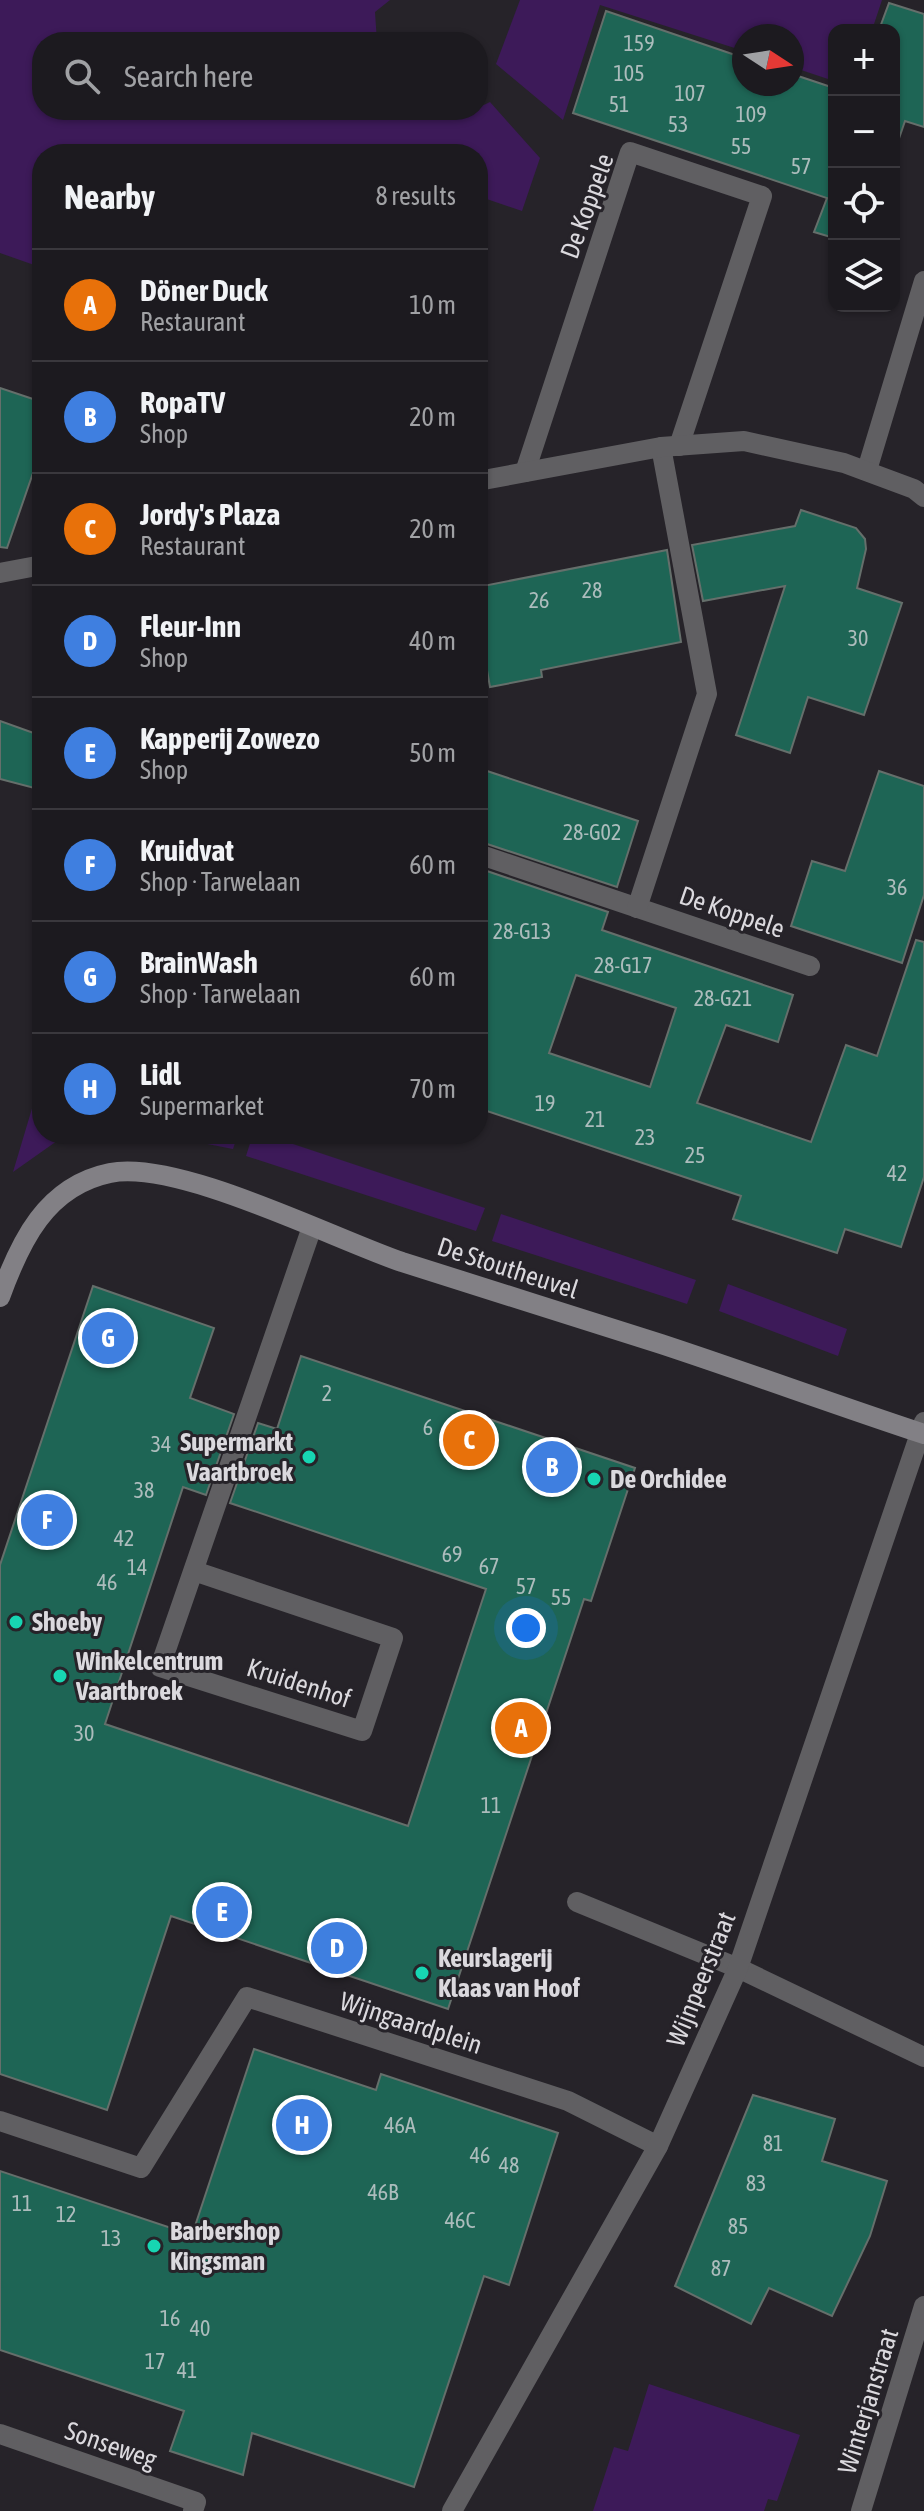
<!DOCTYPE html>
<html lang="en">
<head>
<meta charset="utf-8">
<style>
  :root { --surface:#1c1a1f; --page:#29272c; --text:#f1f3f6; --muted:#a0a1a4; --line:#3a383d; --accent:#17d5b2 }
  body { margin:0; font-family:"Asap Condensed",sans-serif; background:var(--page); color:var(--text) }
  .controls { position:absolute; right:24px; top:24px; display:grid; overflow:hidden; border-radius:16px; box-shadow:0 2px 6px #0004 }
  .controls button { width:72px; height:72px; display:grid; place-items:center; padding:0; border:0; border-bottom:2px solid var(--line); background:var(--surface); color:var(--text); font:40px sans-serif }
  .compass { position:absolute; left:732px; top:24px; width:72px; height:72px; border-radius:50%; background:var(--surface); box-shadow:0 2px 6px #0004; rotate:102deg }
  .you { position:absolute; left:526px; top:1628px; width:28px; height:28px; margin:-20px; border:6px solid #fff; border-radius:50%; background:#1a73e8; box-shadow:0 0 0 12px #1a73e833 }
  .badge { display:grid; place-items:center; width:52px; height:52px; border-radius:50%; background:var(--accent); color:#fff; font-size:26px; font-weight:700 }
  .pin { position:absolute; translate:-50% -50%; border:4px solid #fff; box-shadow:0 2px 8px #0006 }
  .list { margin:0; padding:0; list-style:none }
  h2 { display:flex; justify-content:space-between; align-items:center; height:104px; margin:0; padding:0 32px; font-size:34px }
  h2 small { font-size:26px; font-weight:400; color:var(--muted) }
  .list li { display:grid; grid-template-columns:52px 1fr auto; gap:24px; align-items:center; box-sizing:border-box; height:112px; padding:0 32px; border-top:2px solid var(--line) }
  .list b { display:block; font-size:30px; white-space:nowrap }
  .list p { margin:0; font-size:26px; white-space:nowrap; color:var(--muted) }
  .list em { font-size:26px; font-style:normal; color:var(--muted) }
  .icon { flex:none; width:44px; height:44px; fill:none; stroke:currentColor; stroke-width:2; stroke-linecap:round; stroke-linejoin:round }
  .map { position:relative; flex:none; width:924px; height:2511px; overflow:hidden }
  .search { position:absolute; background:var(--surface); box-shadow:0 2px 6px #0004; left:32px; top:32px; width:456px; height:88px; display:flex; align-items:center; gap:20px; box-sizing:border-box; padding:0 28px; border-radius:32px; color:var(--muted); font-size:30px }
  .panel { position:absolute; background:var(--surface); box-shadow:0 2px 6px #0004; left:32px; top:144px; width:456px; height:1000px; border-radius:32px }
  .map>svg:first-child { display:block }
</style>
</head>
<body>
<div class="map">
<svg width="924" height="2511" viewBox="0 0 924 2511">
  <rect width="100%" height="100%" fill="#262329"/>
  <!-- green -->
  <g fill="#3d1a59">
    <polygon points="0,0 390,0 375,12 377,42 42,42 42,110 454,110 465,114 490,102 540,158 522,211 478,196 478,154 353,154 325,146 321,154 42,154 42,251 37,266 0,253"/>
    <polygon points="520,0 882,0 872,30 834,30 834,81 792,67 792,36 744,36 744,51 600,5 563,120 496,64"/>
    <polygon points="42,1075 42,1134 93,1134 64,1136 13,1172"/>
    <polygon points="156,1134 238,1134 233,1149"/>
    <polygon points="253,1134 263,1134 485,1208 476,1231 246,1156"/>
    <polygon points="501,1214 696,1280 687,1304 492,1241"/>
    <polygon points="728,1284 847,1329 838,1356 719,1311"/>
    <polygon points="649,2384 800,2435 777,2501 768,2499 764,2511 593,2511 614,2447 628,2451"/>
  </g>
  <!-- building -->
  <g fill="#1e6555" stroke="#656f6b" stroke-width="2" fill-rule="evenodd">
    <polygon points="889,3 924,14 924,127 905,121 894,153 894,30 879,30"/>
    <polygon points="606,11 744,58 744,84 792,84 792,74 834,88 834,238 814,232 827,198 573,113"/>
    <polygon points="0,388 42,402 42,447 7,548 0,547"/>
    <polygon points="801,510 856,528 865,539 866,549 857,588 902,603 864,715 808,697 790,753 736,735 785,586 703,601 692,545 795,526"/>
    <polygon points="667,550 681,642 541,670 542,677 490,687 485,659 478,660 478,587"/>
    <polygon points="0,721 42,736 42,790 0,779"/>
    <polygon points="478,768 638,821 617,887 478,841"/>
    <polygon points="879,771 924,786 924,895 902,963 791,926 812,861 845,871"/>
    <path d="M478 868 608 912 602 930 793 995 778 1042 726 1025 697 1103 811 1142 846 1045 877 1056 916 940 924 942V1177L901 1247 845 1229 837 1253 733 1219 741 1196 478 1108ZM576 975 676 1008 650 1087 549 1053Z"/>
    <polygon points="93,1286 214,1328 190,1398 234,1414 206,1495 183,1487 105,1724 408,1826 486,1589 230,1503 258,1423 277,1429 301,1356 635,1468 591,1601 584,1599 448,2009 171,1916 107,2110 0,2074 0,1565"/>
    <polygon points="254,2049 376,2090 381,2074 558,2133 509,2285 484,2276 414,2487 252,2433 243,2475 170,2451 184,2411 0,2350 0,2171 192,2235"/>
    <polygon points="753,2095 835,2119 822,2161 887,2181 870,2236 832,2316 769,2288 751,2324 675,2286"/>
  </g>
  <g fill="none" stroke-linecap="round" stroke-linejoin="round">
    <!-- lane -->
    <g stroke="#605f62" stroke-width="20">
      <polyline points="867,470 924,281"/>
      <polyline points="525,472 630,152 762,196 679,446"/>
      <polyline points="478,854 810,966"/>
      <polyline points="637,908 707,694 661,447"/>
      <polyline points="194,1571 393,1638 362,1731 160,1667 312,1227"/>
      <polyline points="577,1902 738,1968"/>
      <polyline points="0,2434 196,2502 193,2511"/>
    </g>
    <!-- street -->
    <g stroke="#605f62" stroke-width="20">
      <polyline points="478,481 661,447 744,441 844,463 914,489 924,497"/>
      <polyline points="0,573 42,565"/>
      <polyline points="738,1968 924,2057"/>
      <polyline points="0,2121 141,2168 247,1997 568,2101 658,2146"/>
      <polyline points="452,2511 658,2146 738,1968 924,1422"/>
      <polyline points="861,2511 924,2306"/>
    </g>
    <!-- secondary -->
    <path stroke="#828085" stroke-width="20" d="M0 1297C20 1242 46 1186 110 1173 177 1159 332 1238 402 1262 488 1290 575 1316 661 1344 749 1373 836 1405 924 1434"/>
  </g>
  <!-- markers -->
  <g fill="#17d5b2" stroke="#262329" stroke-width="3">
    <circle cx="309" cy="1457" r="8"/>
    <circle cx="594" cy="1479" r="8"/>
    <circle cx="16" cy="1622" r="8"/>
    <circle cx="60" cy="1676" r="8"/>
    <circle cx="422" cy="1973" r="8"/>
    <circle cx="154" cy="2246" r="8"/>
  </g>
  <g text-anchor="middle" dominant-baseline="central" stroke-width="6" stroke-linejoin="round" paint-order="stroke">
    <!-- number labels -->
    <g font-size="22" fill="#acbcbc">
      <text x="639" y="43">159</text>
      <text x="629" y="73">105</text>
      <text x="690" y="93">107</text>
      <text x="619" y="104">51</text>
      <text x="751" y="114">109</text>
      <text x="678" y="124">53</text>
      <text x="741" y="146">55</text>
      <text x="801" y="166">57</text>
      <text x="592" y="590">28</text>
      <text x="539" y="600">26</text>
      <text x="858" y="638">30</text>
      <text x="592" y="832">28-G02</text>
      <text x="897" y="887">36</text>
      <text x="522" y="931">28-G13</text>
      <text x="623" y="965">28-G17</text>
      <text x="723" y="998">28-G21</text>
      <text x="545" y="1103">19</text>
      <text x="595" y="1119">21</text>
      <text x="645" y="1137">23</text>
      <text x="695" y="1155">25</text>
      <text x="897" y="1173">42</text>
      <text x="327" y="1393">2</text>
      <text x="428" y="1427">6</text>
      <text x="161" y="1444">34</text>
      <text x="144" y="1490">38</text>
      <text x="124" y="1538">42</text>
      <text x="452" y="1554">69</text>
      <text x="489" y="1566">67</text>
      <text x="137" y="1567">14</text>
      <text x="107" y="1582">46</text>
      <text x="526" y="1586">57</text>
      <text x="561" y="1597">55</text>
      <text x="84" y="1733">30</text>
      <text x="491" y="1805">11</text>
      <text x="400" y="2125">46A</text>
      <text x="773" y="2143">81</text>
      <text x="480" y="2155">46</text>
      <text x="509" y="2165">48</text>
      <text x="756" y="2183">83</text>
      <text x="383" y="2192">46B</text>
      <text x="22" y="2203">11</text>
      <text x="66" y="2214">12</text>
      <text x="460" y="2220">46C</text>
      <text x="738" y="2226">85</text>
      <text x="111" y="2238">13</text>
      <text x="721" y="2268">87</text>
      <text x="170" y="2318">16</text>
      <text x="200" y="2328">40</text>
      <text x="155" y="2361">17</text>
      <text x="187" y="2370">41</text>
    </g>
    <!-- street labels -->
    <g font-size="26" fill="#dbd9de" stroke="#262329">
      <text transform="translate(587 206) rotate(-70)">De Koppele</text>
      <text transform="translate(732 912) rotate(19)">De Koppele</text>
      <text transform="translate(508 1268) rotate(18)">De Stoutheuvel</text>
      <text transform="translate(299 1683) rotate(18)">Kruidenhof</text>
      <text transform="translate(701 1979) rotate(-68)">Wijnpeerstraat</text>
      <text transform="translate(411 2023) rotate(18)">Wijngaardplein</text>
      <text transform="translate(868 2401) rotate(-73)">Winterjanstraat</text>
      <text transform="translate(111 2445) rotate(19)">Sonseweg</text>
    </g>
    <!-- poi labels -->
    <g font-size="26" font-weight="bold" fill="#dbd9de" stroke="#262329" text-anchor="start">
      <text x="293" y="1442" text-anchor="end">Supermarkt<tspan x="293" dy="30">Vaartbroek</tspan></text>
      <text x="610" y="1479">De Orchidee</text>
      <text x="32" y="1622">Shoeby</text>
      <text x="76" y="1661">Winkelcentrum<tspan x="76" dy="30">Vaartbroek</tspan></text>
      <text x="438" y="1958">Keurslagerij<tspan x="438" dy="30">Klaas van Hoof</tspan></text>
      <text x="170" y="2231">Barbershop<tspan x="170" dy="30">Kingsman</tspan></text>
    </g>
  </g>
</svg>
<div class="controls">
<button>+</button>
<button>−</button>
<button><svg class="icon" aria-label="locate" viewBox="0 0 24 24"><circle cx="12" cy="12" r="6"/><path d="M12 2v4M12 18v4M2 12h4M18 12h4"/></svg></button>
<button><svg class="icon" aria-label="layers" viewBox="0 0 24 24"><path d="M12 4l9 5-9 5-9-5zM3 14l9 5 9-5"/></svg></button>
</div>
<svg class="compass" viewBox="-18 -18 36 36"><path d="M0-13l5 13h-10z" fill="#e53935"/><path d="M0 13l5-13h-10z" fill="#a0a1a4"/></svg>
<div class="you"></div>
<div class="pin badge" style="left:521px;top:1728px;background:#e8710a">A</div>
<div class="pin badge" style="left:552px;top:1467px;background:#3f7fe0">B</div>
<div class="pin badge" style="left:469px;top:1440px;background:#e8710a">C</div>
<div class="pin badge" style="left:337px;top:1948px;background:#3f7fe0">D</div>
<div class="pin badge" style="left:222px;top:1912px;background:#3f7fe0">E</div>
<div class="pin badge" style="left:47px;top:1520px;background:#3f7fe0">F</div>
<div class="pin badge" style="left:108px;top:1338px;background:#3f7fe0">G</div>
<div class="pin badge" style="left:302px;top:2125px;background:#3f7fe0">H</div>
<div class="search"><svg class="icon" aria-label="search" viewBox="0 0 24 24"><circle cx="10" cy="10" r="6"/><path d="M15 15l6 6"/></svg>Search here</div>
<section class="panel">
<h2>Nearby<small>8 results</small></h2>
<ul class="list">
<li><span class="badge" style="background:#e8710a">A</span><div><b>Döner Duck</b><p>Restaurant</p></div><em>10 m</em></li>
<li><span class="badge" style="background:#3f7fe0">B</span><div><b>RopaTV</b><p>Shop</p></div><em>20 m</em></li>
<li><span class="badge" style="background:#e8710a">C</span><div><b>Jordy's Plaza</b><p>Restaurant</p></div><em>20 m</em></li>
<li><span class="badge" style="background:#3f7fe0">D</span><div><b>Fleur-Inn</b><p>Shop</p></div><em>40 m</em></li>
<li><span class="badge" style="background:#3f7fe0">E</span><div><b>Kapperij Zowezo</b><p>Shop</p></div><em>50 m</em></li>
<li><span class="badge" style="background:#3f7fe0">F</span><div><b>Kruidvat</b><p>Shop · Tarwelaan</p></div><em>60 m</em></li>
<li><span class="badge" style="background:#3f7fe0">G</span><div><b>BrainWash</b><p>Shop · Tarwelaan</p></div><em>60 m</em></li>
<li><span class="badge" style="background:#3f7fe0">H</span><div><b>Lidl</b><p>Supermarket</p></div><em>70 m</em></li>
</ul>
</section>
</div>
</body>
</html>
